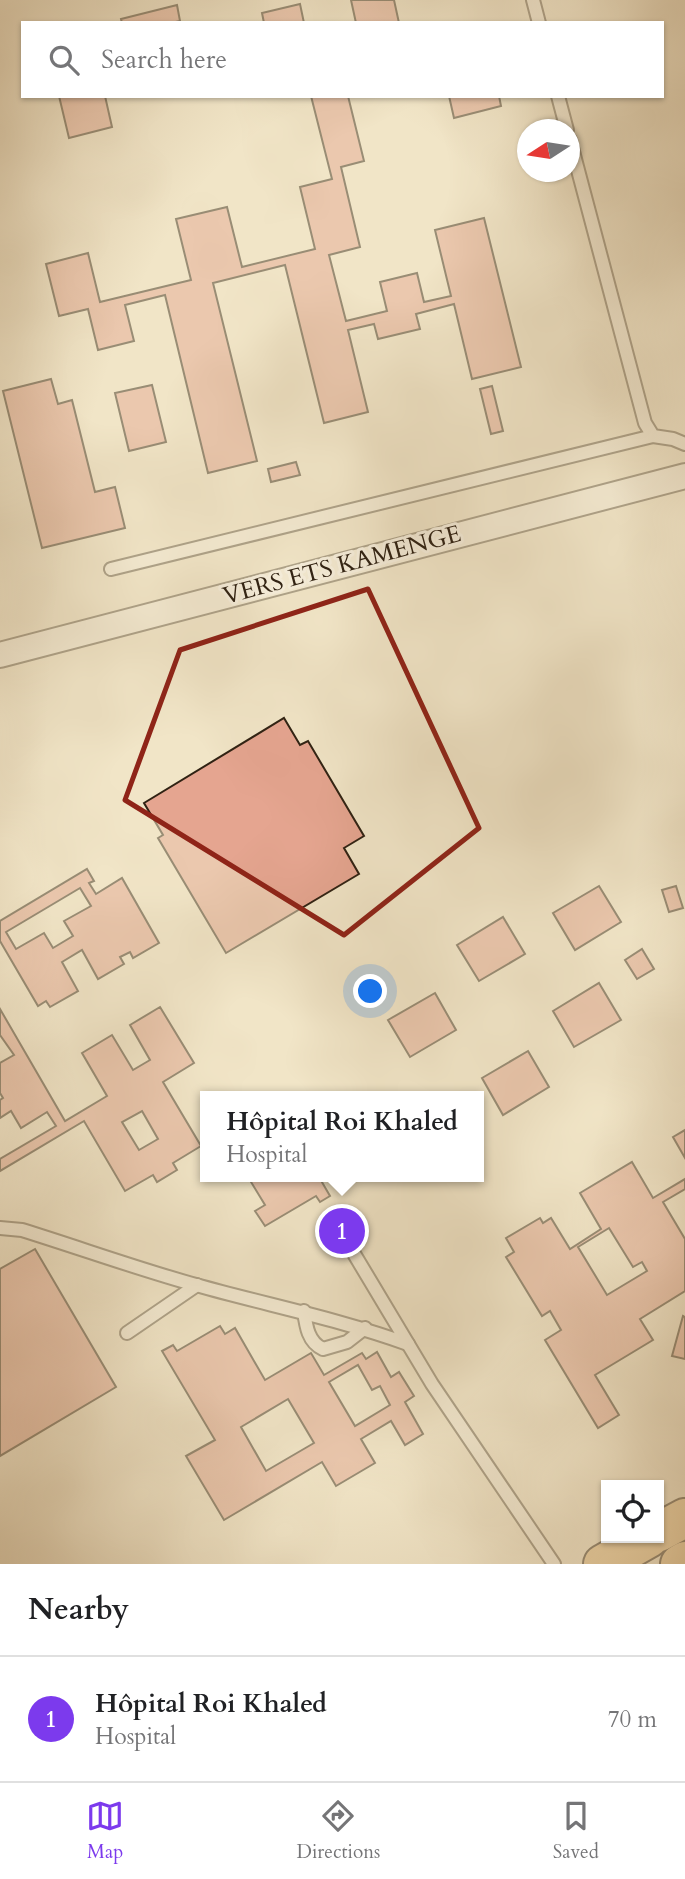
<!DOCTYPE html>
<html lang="en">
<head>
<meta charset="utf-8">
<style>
  :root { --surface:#fff; --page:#f6f6f6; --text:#202124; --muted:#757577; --line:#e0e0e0; --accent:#7c3aed }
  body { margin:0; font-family:Cardo,serif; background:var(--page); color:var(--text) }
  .controls { position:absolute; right:21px; bottom:21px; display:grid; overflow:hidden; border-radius:0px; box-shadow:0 2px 5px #0004 }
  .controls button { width:63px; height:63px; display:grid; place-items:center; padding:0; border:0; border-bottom:2px solid var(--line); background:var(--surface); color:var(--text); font:35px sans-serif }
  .compass { position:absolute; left:517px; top:119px; width:63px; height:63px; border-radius:50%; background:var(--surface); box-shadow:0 2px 5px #0004; rotate:258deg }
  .you { position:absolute; left:371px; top:992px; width:24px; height:24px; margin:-18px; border:5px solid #fff; border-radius:50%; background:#1a73e8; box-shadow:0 0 0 10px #1a73e833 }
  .badge { display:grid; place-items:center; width:46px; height:46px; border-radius:50%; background:var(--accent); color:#fff; font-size:23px; font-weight:700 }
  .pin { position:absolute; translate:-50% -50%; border:4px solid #fff; box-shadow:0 2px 7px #0006 }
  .popup { position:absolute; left:200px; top:1091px; width:284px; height:91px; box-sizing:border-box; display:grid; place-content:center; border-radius:0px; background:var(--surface); filter:drop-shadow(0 2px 5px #0005); font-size:23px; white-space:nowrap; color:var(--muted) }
  .popup b { font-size:26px; color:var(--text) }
  .popup::after { content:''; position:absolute; left:50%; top:100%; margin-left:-14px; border:14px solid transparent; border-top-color:var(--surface) }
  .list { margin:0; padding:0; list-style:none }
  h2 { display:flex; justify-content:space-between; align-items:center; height:91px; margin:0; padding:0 28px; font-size:30px }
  h2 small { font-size:23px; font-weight:400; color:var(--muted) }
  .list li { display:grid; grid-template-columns:46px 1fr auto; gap:21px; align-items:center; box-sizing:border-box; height:126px; padding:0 28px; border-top:2px solid var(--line) }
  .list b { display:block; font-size:26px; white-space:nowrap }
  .list p { margin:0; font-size:23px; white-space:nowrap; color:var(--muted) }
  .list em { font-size:23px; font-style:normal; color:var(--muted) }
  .icon { flex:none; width:38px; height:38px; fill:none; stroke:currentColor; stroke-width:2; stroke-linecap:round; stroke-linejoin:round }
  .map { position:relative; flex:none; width:685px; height:1564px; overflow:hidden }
  .search { position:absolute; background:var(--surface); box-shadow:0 2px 5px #0004; left:21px; right:21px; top:21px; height:77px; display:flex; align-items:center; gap:18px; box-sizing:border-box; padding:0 24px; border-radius:0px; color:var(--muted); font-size:26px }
  .sheet { height:217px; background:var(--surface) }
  nav { display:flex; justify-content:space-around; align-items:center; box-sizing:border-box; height:98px; border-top:2px solid var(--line); background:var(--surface); font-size:19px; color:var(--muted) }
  nav a { display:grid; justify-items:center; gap:4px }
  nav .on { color:var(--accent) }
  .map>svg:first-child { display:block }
</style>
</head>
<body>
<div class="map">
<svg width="685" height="1564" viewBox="0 0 685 1564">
  <rect width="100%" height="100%" fill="#f1e5c7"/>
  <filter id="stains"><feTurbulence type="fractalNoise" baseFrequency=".00286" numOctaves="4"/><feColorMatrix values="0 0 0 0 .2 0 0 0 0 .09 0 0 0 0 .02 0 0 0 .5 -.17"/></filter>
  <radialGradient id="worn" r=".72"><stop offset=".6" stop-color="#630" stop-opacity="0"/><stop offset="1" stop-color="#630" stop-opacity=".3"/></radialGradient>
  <!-- building -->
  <g fill="#e5a590" stroke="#302213" stroke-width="2" fill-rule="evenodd">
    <polygon points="351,0 394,0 399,23 356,23"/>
    <polygon points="300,4 304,23 264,23 262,13"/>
    <polygon points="177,5 180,21 171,23 122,23 121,19"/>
    <polygon points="59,96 105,96 112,127 69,138"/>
    <polygon points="311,96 348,96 364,161 341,167 360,247 329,255 346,321 387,311 380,282 417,273 424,302 451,296 435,230 484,218 521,367 472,379 454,304 416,314 420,329 378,339 374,324 348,330 368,412 324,423 285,265 213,283 257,461 208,473 165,295 125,305 134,341 98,350 88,309 59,316 46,264 88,253 100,302 191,280 176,219 227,207 242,267 315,249 300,187 332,179"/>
    <polygon points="449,96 499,96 501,106 454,118"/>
    <polygon points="51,379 58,404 72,400 95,492 115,487 125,528 42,548 3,391"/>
    <polygon points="152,385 166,442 129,451 115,393"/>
    <polygon points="492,386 503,431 491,434 480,389"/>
    <polygon points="296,462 300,475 271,482 268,469"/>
    <polygon points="284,718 300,745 308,741 364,836 344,848 359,874 226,953 158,838 163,835 144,803"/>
    <path d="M87 869 94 881 89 883 96 894 122 878 159 943 133 958 130 952 120 957 124 964 98 979 82 950 62 962 78 991 50 1007 46 1001 38 1006 0 941V921ZM80 888 91 906 64 921 73 936 53 948 44 933 16 949 6 932Z"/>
    <polygon points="599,886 621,922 575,950 553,913"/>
    <polygon points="676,886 683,908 669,912 662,890"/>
    <polygon points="503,917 525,954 479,981 457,945"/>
    <polygon points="642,949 654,969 637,979 625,960"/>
    <polygon points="599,983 621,1020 574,1047 553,1011"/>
    <polygon points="435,993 456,1030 410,1057 388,1020"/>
    <path d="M160 1007 194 1063 163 1082 201 1146 173 1163 177 1170 157 1182 153 1175 125 1191 84 1121 0 1171V1159L56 1126 47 1112 21 1128 11 1111 0 1118V1100L3 1098 0 1093V1063L14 1055 0 1035V1009L65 1121 107 1096 82 1053 112 1035 133 1070 150 1060 130 1025ZM142 1111 158 1139 139 1150 122 1122Z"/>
    <polygon points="528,1051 549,1087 503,1115 482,1078"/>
    <polygon points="685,1130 685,1158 673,1137"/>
    <path d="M632 1162 653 1198 685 1179V1189L663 1202 685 1239V1291L640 1319 653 1340 595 1375 619 1415 598 1428 545 1340 561 1330 550 1311 542 1316 506 1257 514 1252 506 1238 540 1218 543 1223 551 1218 570 1249 601 1229 580 1193ZM609 1228 633 1267 642 1262 647 1271 607 1295 578 1247Z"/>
    <polygon points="248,1177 319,1177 330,1196 320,1202 316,1196 265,1226 255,1211 265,1205"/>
    <polygon points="35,1249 116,1387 0,1456 0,1269"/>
    <polygon points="683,1316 685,1317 685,1359 672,1356"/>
    <path d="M220 1326 225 1334 235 1328 265 1380 311 1353 324 1375 362 1353 366 1359 377 1352 391 1377 399 1372 414 1396 405 1402 423 1434 405 1445 391 1421 361 1439 375 1463 336 1486 322 1462 224 1520 186 1456 215 1440 162 1351 173 1345 177 1351ZM358 1365 372 1390 380 1386 390 1405 355 1426 329 1382ZM288 1399 314 1443 266 1471 241 1427Z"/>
  </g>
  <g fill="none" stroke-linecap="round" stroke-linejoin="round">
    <!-- service casing -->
    <g stroke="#605340" stroke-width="16">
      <g id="service">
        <polyline points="533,0 539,23"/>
        <polyline points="558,96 567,130"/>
        <polyline points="570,140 645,423 653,436 673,439 685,444"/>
        <polyline points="111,569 653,436"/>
        <path d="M0 1228 22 1230C80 1248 138 1269 196 1285 267 1305 339 1319 408 1344"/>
        <polyline points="341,1232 432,1384 554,1564"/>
        <path d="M304 1311C306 1326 308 1342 323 1349L347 1342 365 1328"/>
        <polyline points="127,1333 197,1285"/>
      </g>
    </g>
    <!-- minor casing -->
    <g stroke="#605340" stroke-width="28">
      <polyline id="minor" points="0,655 685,476"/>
    </g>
    <!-- primary casing -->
    <g stroke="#302213" stroke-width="42">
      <g id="primary">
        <polyline points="659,1532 685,1518"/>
        <polyline points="603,1564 649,1538"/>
        <polyline points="680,1564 685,1561"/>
      </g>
    </g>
    <!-- service -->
    <use href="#service" stroke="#f6eedb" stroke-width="12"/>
    <!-- minor -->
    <use href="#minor" stroke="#f6eedb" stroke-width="24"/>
    <!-- primary -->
    <use href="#primary" stroke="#e8c284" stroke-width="38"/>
  </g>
  <!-- marked area -->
  <path d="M0 0H685V1564H0ZM368 589 479 828 344 935 125 800 180 650Z" fill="#f1e5c7" fill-opacity=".55" fill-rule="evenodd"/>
  <path fill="none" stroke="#8f2418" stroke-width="5" stroke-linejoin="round" d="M368 589 479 828 344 935 125 800 180 650Z"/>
  <g text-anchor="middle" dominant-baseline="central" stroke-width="6" stroke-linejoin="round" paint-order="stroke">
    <!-- street labels -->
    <g font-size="24" fill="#302213" stroke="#f6eedb">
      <text transform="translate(342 565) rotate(-15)">VERS ETS KAMENGE</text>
    </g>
  </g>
  <rect width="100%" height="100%" filter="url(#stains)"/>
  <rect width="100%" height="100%" fill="url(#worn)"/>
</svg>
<div class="controls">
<button><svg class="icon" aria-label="locate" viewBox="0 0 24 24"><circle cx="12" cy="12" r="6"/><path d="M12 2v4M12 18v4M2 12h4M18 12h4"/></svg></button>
</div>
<svg class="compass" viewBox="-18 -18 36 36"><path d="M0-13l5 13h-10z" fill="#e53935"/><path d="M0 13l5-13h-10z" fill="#757577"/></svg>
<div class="you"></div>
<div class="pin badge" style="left:342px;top:1231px">1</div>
<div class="popup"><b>Hôpital Roi Khaled</b>Hospital</div>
<div class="search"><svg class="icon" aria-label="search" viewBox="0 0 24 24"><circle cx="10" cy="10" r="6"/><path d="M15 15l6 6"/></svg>Search here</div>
</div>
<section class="sheet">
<h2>Nearby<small></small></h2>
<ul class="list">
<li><span class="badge">1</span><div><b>Hôpital Roi Khaled</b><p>Hospital</p></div><em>70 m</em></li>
</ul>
</section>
<nav>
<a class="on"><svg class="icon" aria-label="map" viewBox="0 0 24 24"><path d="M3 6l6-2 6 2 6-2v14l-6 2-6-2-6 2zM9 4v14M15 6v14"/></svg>Map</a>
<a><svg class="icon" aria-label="directions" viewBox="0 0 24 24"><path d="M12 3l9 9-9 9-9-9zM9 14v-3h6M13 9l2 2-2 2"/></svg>Directions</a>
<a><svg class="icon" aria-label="saved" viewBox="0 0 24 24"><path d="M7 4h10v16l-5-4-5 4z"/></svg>Saved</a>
</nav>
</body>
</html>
